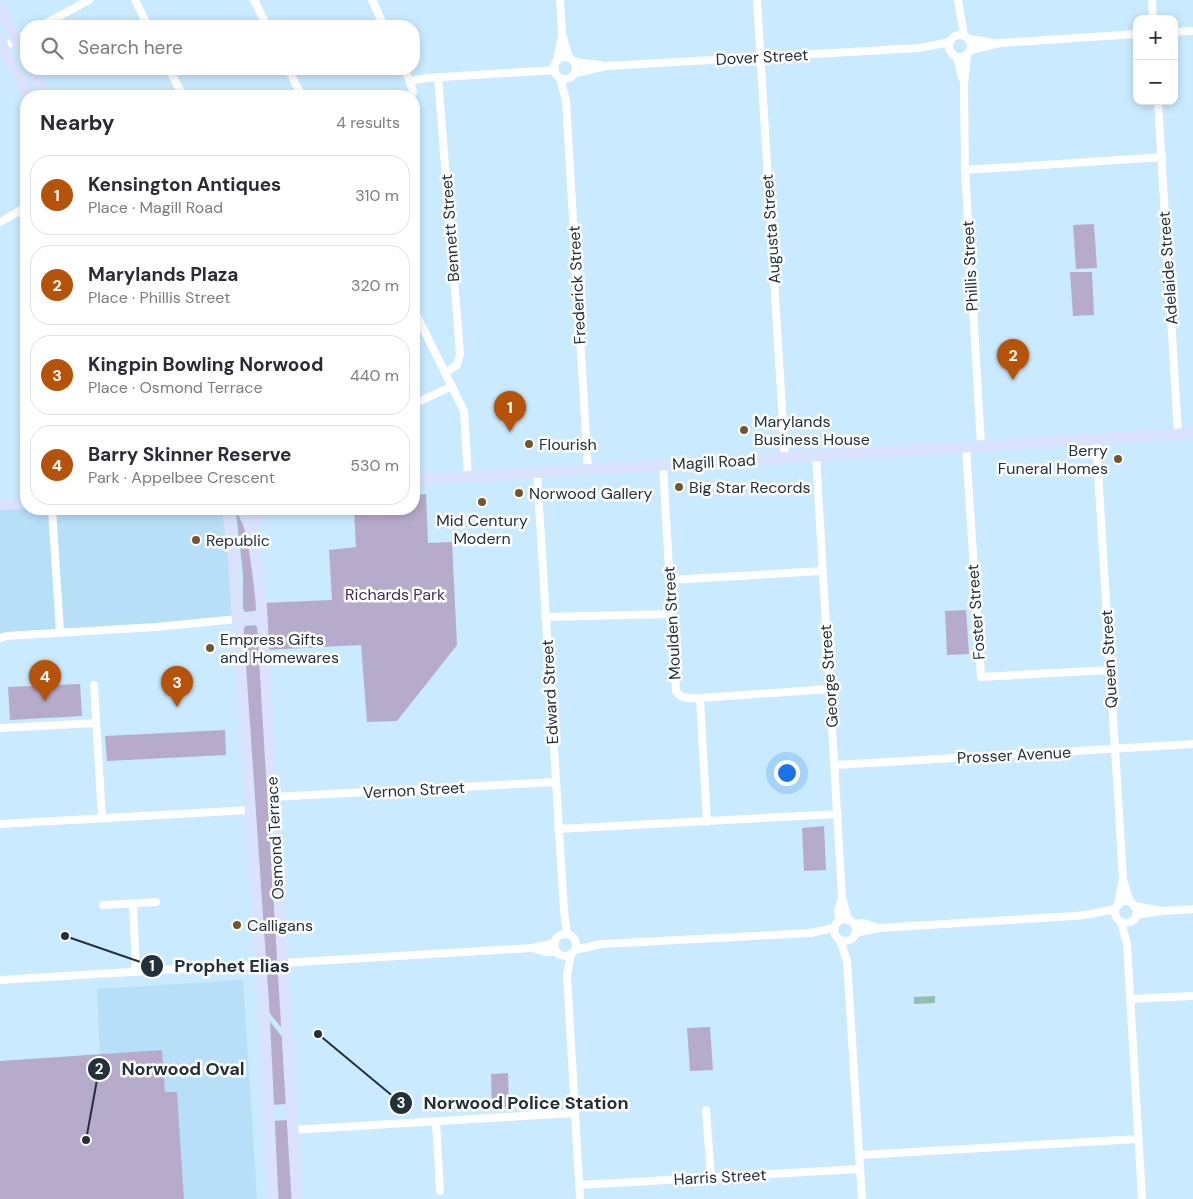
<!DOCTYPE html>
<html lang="en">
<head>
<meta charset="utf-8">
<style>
  :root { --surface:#fff; --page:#f7f7f7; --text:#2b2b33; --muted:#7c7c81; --line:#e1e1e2; --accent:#b45309 }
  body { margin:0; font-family:"DM Sans",sans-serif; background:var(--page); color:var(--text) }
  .controls { position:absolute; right:15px; top:15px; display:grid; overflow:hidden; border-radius:10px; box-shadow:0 2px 8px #0003 }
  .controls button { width:45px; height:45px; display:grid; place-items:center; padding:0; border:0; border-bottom:1px solid var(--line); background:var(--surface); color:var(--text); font:25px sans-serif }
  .you { position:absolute; left:786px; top:772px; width:18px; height:18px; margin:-12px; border:4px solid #fff; border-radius:50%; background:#1a73e8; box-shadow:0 0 0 8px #1a73e833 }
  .badge { display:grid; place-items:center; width:32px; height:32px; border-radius:50%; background:var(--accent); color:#fff; font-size:16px; font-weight:700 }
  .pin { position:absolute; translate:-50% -41px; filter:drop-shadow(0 1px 2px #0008) }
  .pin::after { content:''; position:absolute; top:26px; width:18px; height:15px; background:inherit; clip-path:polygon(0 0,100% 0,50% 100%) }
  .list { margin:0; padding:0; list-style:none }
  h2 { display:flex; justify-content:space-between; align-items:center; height:65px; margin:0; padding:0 20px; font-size:21px }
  h2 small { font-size:16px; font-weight:400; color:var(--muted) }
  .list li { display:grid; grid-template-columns:32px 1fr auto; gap:15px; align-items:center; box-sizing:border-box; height:80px; margin:0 10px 10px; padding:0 10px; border:1px solid var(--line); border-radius:20px }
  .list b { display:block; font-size:19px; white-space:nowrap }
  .list p { margin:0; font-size:16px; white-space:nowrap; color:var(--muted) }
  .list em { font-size:16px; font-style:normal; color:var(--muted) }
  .icon { flex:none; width:28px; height:28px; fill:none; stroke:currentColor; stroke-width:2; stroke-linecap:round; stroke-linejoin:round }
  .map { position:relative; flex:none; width:1193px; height:1199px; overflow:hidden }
  .search { position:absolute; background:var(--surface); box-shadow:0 2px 8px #0003; left:20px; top:20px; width:400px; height:55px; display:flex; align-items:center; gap:12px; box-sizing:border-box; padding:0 18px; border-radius:20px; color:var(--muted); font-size:19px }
  .panel { position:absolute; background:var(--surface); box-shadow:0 2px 8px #0003; left:20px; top:90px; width:400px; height:425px; border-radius:20px }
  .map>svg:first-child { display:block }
</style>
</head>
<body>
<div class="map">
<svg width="1193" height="1199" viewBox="0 0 1193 1199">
  <rect width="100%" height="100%" fill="#c9eaff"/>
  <!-- built -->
  <g fill="#b7dff8">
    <polygon points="26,503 26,509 227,509 238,619 0,638 0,505"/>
    <polygon points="243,980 257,1199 184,1199 177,1092 165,1092 162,1051 100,1054 97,989"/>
  </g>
  <!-- green -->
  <g fill="#b7abcb">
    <polygon points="1094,224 1097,268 1076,269 1073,225"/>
    <polygon points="1070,272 1092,272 1094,315 1073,316"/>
    <polygon points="426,494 428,543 452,542 457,645 397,721 367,722 361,645 265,650 261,603 332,600 329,550 356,547 354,509 414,509 414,495"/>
    <path d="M236 513H237C254 541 253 577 257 609L254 611 245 612 243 609V574Z"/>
    <polygon points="966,610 969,654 947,655 945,611"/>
    <polygon points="255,625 258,628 282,1026 281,1027 266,1009 243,632 245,626"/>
    <polygon points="80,684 82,716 10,720 8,687"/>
    <polygon points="225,730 226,755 107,761 105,736"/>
    <polygon points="824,826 826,870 804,871 802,828"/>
    <polygon points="268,1019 282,1037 287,1104 272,1105"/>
    <polygon points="710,1027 713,1070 690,1071 687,1028"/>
    <polygon points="162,1050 165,1092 177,1092 184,1199 0,1199 0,1061"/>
    <polygon points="508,1073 509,1107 492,1108 491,1074"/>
    <polygon points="288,1120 293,1199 278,1199 273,1121"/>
  </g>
  <!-- water -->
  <polygon fill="#92beae" points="935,996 935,1003 914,1004 914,997"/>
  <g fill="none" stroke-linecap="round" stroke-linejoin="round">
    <!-- street -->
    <g stroke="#fff" stroke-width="8">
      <polyline points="135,0 148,26"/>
      <polyline points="254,0 267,26"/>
      <polyline points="372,0 384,26"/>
      <polyline points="560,0 562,34 569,58"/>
      <polyline points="757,0 785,458"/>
      <polyline points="958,0 964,35"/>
      <polyline points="1152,0 1153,19"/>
      <polyline points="41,26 89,0"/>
      <polyline points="1174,32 1193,31"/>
      <circle cx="960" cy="46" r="11"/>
      <polyline points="970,39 995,43"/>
      <polyline points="0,49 26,34"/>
      <polyline points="971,50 1000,43 1137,34"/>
      <polyline points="967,55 964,85 965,170 981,446"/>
      <circle cx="565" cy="68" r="11"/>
      <polyline points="957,57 962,78"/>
      <polyline points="557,60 562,36"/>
      <polyline points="575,62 600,65"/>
      <polyline points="169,69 183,96"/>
      <polyline points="288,69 302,96"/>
      <polyline points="405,69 413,91 412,94 407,96"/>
      <polyline points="576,73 606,66 919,48 950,42"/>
      <polyline points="438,77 460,354 457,365 445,373"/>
      <polyline points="560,78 566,101 588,470"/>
      <polyline points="410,81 427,78 555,70"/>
      <polyline points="1158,101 1178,434"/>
      <polyline points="965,170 1162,157"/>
      <polyline points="0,222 26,207"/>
      <polyline points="414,310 464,411 468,477"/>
      <polyline points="414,404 452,386"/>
      <polyline points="1096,439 1123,878 1118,905"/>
      <polyline points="966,447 981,677 1110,670"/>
      <polyline points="816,456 842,897 848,920"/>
      <path d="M663 465 676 691C681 700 691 698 700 698L707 822"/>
      <polyline points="537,473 564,911 567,934"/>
      <polyline points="52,509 60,632"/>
      <polyline points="670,580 822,571"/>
      <polyline points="545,617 671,614"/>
      <polyline points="0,638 6,636 156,627 238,619"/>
      <polyline points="94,685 102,818"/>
      <polyline points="700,698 829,689"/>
      <polyline points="0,728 96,723"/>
      <polyline points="835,765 1193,744"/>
      <polyline points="272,797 555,782"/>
      <polyline points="0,824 250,810"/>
      <polyline points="558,829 838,814"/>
      <polyline points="1123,880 1130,902"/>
      <circle cx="1126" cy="912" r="11"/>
      <polyline points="133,904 136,972"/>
      <polyline points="103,905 156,902"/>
      <polyline points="1134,906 1157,910"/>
      <polyline points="1136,915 1161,911 1193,909"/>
      <circle cx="845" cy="930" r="11"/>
      <polyline points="839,921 838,911 842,897"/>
      <polyline points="1121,922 1127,944 1142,1199"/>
      <polyline points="854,924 863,923 876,927"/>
      <polyline points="855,933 878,928 1075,916 1091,914 1115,909"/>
      <circle cx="565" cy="945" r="11"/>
      <polyline points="840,940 847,961 862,1199"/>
      <polyline points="532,948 546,952 557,952"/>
      <polyline points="575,950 601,944 810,933 834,928"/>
      <polyline points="571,954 567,975 580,1199"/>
      <polyline points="282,963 532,948 555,943"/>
      <polyline points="0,980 260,964"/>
      <polyline points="1131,999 1193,996"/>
      <polyline points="706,1110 711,1177"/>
      <polyline points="436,1122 440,1191"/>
      <polyline points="292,1130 574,1113"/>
      <polyline points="859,1155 1138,1139"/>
      <polyline points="579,1185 860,1169"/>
    </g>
    <!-- secondary -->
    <g stroke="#dae2fd" stroke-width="11">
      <polyline points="0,7 26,60"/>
      <polyline points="0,40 28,96"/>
      <polyline points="31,69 44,96"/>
      <polyline points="414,480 1178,434 1193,432"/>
      <polyline points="0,505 26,503"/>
      <polyline points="227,509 232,540 244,717 264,1011 273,1199"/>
      <path d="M245 509C254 538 258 570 261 601L297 1199"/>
      <polyline points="251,533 258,516 267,509"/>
      <polyline points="238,619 262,618"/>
    </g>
  </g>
  <!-- markers -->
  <g fill="#75552b" stroke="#fff" stroke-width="2">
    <circle cx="744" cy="430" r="5"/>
    <circle cx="529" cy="444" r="5"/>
    <circle cx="1118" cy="459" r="5"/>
    <circle cx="679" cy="487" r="5"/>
    <circle cx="519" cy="493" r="5"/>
    <circle cx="482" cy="502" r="5"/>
    <circle cx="196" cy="540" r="5"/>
    <circle cx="210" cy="648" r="5"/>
    <circle cx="237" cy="925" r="5"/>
  </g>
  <g text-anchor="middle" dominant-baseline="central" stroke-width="5" stroke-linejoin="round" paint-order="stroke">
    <!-- street labels -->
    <g font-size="16" fill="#243139" stroke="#fff">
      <text transform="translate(762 57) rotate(-3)">Dover Street</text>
      <text transform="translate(450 228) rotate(-94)">Bennett Street</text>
      <text transform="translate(771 229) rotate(-94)">Augusta Street</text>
      <text transform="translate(970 266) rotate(-93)">Phillis Street</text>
      <text transform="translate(1168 268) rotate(-94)">Adelaide Street</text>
      <text transform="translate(577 285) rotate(-93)">Frederick Street</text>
      <text transform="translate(714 462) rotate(-3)">Magill Road</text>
      <text transform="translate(976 612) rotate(-94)">Foster Street</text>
      <text transform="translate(672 623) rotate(-93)">Moulden Street</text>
      <text transform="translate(1109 659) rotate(-93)">Queen Street</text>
      <text transform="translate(829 676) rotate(-94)">George Street</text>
      <text transform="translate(550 692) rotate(-93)">Edward Street</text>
      <text transform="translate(1014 755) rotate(-3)">Prosser Avenue</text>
      <text transform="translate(414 790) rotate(-3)">Vernon Street</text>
      <text transform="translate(275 838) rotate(-93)">Osmond Terrace</text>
      <text transform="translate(720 1177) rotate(-3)">Harris Street</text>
    </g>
    <!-- poi labels -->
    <g font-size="16" fill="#243139" stroke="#fff" text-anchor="start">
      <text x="754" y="421">Marylands<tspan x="754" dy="18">Business House</tspan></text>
      <text x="539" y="444">Flourish</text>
      <text x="1108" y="450" text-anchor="end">Berry<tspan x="1108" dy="18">Funeral Homes</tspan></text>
      <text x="689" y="487">Big Star Records</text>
      <text x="529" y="493">Norwood Gallery</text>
      <text x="482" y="520" text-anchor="middle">Mid Century<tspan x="482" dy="18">Modern</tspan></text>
      <text x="206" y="540">Republic</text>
      <text x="220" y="639">Empress Gifts<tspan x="220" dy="18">and Homewares</tspan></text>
      <text x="247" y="925">Calligans</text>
    </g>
    <!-- park labels -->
    <g font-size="16" fill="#402c5b" stroke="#fff">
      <text x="395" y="594">Richards Park</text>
    </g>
  </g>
  <!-- callouts -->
  <path fill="none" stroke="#243139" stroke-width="2" d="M65 936L152 966M86 1140L99 1069M318 1034L401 1103"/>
  <g fill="#243139" stroke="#fff" stroke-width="2">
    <circle cx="65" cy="936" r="5"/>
    <circle cx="86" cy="1140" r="5"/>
    <circle cx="318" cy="1034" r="5"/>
    <circle cx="152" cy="966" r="12"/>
    <circle cx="99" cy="1069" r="12"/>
    <circle cx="401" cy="1103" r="12"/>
  </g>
  <g font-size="15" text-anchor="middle" font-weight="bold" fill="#fff">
    <text x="152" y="971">1</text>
    <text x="99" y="1074">2</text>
    <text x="401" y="1108">3</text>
  </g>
  <g font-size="18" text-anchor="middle" font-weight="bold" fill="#243139" stroke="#fff" stroke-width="5" stroke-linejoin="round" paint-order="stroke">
    <text x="232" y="972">Prophet Elias</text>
    <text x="183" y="1075">Norwood Oval</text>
    <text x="526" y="1109">Norwood Police Station</text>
  </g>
</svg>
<div class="controls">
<button>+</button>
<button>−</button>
</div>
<div class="you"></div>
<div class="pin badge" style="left:510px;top:432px">1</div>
<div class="pin badge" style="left:1013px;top:380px">2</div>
<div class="pin badge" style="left:177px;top:707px">3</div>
<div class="pin badge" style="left:45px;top:701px">4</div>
<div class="search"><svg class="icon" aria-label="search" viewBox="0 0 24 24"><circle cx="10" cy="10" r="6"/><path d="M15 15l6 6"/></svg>Search here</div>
<section class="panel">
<h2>Nearby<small>4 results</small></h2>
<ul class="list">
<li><span class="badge">1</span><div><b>Kensington Antiques</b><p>Place · Magill Road</p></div><em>310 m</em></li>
<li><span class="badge">2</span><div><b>Marylands Plaza</b><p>Place · Phillis Street</p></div><em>320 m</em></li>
<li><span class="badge">3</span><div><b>Kingpin Bowling Norwood</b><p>Place · Osmond Terrace</p></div><em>440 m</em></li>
<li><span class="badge">4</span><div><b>Barry Skinner Reserve</b><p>Park · Appelbee Crescent</p></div><em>530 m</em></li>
</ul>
</section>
</div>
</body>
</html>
